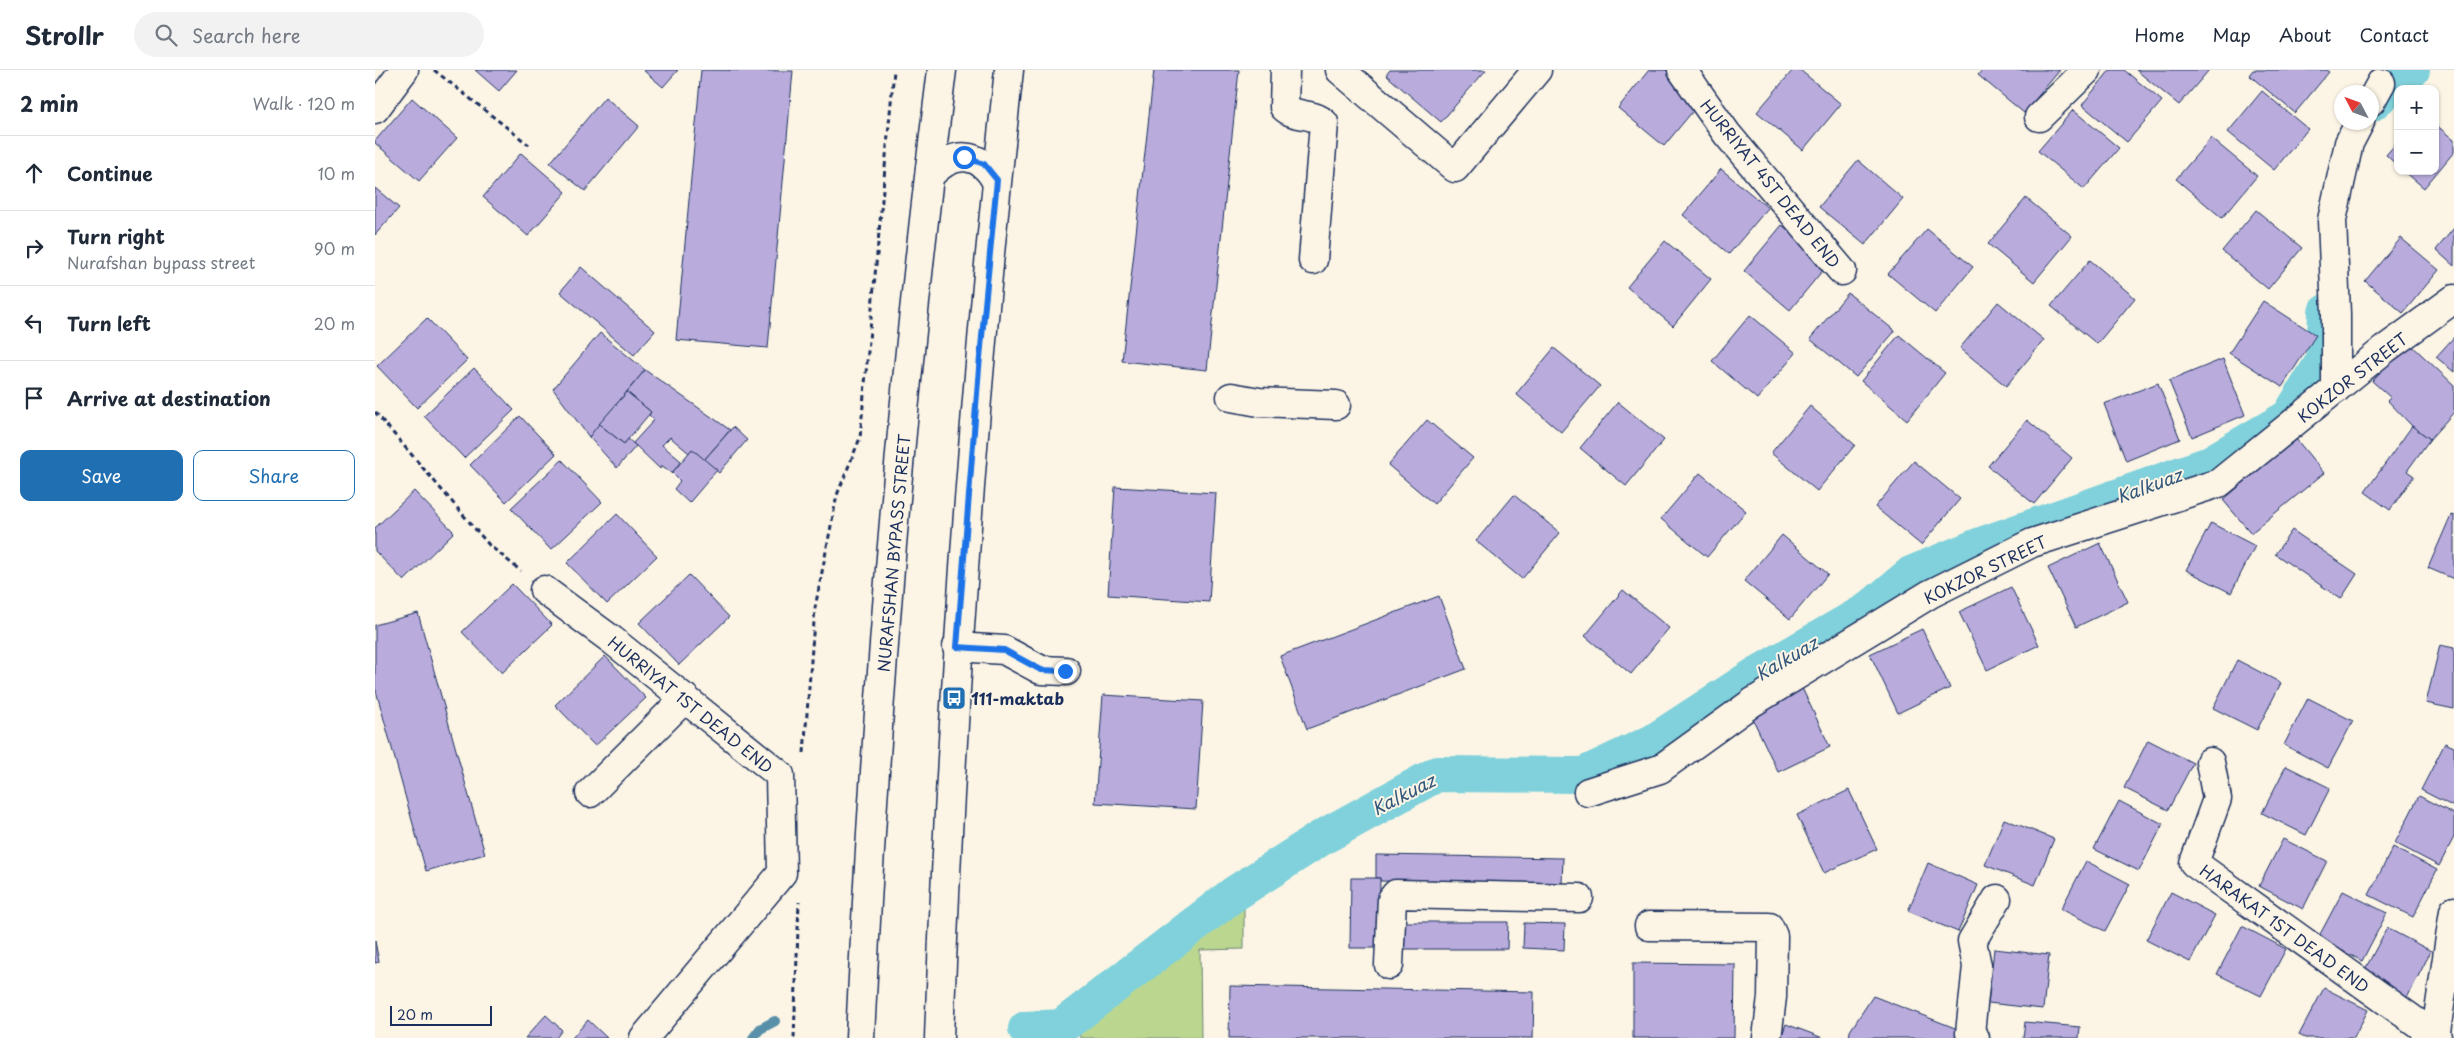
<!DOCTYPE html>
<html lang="en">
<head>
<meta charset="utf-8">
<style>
  :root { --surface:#fff; --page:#f2f2f3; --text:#1f2937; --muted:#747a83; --line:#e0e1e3; --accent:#1f6fb2 }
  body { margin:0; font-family:"Playpen Sans",sans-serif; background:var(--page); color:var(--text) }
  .controls { position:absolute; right:15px; top:15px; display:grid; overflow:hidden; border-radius:10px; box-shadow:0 1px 4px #0004 }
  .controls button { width:45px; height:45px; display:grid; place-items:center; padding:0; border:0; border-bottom:1px solid var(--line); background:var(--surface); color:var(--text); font:25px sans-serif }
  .compass { position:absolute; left:1959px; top:15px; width:45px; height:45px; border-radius:50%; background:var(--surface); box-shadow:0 1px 4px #0004; rotate:311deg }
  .scale { position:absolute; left:15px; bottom:12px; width:102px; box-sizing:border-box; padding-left:5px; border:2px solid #1b2f5e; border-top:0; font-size:14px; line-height:18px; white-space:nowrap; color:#1b2f5e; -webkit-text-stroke:4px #fcf5e5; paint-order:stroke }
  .stop { position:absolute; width:15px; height:15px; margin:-11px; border:4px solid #1a73e8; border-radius:50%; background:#fff }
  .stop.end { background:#1a73e8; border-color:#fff; box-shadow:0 1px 5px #0008 }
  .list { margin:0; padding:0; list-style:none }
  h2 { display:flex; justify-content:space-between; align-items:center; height:65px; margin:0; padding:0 20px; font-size:21px }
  h2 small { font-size:16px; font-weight:400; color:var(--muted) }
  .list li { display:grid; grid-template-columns:32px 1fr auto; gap:15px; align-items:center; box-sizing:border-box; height:75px; padding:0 20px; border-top:1px solid var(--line) }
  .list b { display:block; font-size:19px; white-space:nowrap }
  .list p { margin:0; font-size:16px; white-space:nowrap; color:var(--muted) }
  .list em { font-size:16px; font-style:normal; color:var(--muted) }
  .actions { display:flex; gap:10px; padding:15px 20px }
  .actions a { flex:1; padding:11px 0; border:1px solid var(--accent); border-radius:10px; text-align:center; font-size:18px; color:var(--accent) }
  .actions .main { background:var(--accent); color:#fff }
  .icon { flex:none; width:28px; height:28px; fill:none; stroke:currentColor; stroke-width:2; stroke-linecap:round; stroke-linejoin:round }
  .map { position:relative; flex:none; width:2079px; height:968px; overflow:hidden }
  header { display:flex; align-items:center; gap:30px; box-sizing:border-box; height:70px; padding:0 25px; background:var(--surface); border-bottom:1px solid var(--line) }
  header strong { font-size:24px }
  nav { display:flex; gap:28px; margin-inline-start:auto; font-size:18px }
  .search { width:350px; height:45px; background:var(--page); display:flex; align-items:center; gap:12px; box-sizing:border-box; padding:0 18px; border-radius:28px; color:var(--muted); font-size:19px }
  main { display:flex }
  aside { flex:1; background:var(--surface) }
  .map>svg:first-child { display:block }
</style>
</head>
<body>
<header>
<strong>Strollr</strong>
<div class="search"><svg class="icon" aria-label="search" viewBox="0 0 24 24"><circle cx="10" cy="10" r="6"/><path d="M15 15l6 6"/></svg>Search here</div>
<nav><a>Home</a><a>Map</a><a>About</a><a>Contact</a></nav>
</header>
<main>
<aside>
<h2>2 min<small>Walk · 120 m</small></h2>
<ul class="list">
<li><svg class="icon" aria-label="ahead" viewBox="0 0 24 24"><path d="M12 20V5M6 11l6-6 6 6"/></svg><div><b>Continue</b></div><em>10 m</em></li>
<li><svg class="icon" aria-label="right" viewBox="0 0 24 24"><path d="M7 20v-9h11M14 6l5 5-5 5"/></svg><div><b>Turn right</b><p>Nurafshan bypass street</p></div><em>90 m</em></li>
<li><svg class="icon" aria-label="left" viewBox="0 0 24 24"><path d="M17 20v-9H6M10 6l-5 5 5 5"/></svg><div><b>Turn left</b></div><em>20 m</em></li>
<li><svg class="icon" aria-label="arrive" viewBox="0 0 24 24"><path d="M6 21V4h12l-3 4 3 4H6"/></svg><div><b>Arrive at destination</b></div></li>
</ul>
<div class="actions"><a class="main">Save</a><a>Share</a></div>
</aside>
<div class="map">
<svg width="2079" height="968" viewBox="0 0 2079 968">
  <rect width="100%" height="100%" fill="#fcf5e5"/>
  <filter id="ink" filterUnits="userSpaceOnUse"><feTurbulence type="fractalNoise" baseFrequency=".02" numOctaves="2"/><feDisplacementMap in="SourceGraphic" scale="10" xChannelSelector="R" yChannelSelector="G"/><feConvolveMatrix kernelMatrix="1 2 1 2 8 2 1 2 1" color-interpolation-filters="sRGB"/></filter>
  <g filter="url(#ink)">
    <!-- green -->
    <polygon fill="#bbd78f" stroke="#6b8376" points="869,835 869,879 825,880 826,968 705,968 704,961"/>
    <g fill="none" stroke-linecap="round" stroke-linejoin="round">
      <!-- stream -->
      <polyline stroke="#5890a9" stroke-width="10" points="378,968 385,959 400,951"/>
      <!-- canal -->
      <g stroke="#80d1db" stroke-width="36">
        <polyline points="1996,34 2037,0"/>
        <polyline points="651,959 686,957 859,824 946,768 1062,704 1208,705 1278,672 1379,606 1493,540 1536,504 1606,475 1832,395 1914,347 1949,290 1951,242"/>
      </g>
    </g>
    <!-- building -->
    <g fill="#b9acdd" stroke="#1b2f5e">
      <polygon points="100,0 142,0 124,21"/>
      <polygon points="268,0 303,0 288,17"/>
      <polygon points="326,0 418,1 393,278 301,270"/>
      <polygon points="779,0 864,0 832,300 747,291"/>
      <polygon points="1015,0 1111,0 1066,52 1011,5"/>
      <polygon points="1274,0 1291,0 1327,30 1289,76 1243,38"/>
      <polygon points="1418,0 1425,0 1466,34 1428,80 1382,42"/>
      <polygon points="1607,0 1685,0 1649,43 1603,5"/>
      <polygon points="1735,0 1749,0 1787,31 1752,72 1707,35"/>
      <polygon points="1761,0 1834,0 1804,35"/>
      <polygon points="1878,0 1951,0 1954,2 1920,43 1874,5"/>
      <polygon points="1887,21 1933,59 1899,100 1853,62"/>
      <polygon points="230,27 264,56 210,121 175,93"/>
      <polygon points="37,28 82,68 44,111 0,73 0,71"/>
      <polygon points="1698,40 1744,78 1709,119 1663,81"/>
      <polygon points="2060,54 2079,70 2079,82 2049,118 2029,101 2060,101"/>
      <polygon points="1836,68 1882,106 1847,148 1801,109"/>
      <polygon points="2023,71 2023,96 2011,85"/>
      <polygon points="146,83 191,122 153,166 108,127"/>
      <polygon points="1483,90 1528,129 1490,175 1444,137"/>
      <polygon points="1346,99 1393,138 1354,184 1308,145"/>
      <polygon points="0,118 24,138 0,165"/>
      <polygon points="1651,128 1697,166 1659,212 1613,174"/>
      <polygon points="1881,140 1927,178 1893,219 1847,181"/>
      <polygon points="1407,155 1453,194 1415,240 1369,201"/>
      <polygon points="2079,158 2079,196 2061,180"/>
      <polygon points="1552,159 1598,197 1560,243 1513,204"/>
      <polygon points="2026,168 2064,200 2028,243 1990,211"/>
      <polygon points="1290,171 1336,209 1298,256 1252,217"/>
      <polygon points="1715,190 1760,228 1722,274 1676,236"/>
      <polygon points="206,197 280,261 259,285 185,222"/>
      <polygon points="1473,223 1520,261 1481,307 1435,269"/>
      <polygon points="1888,231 1941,265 1907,317 1854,283"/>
      <polygon points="1623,232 1669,270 1631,316 1585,278"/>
      <polygon points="1375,245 1421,283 1382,329 1337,291"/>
      <polygon points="52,248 92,290 42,338 2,296"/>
      <polygon points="225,263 270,300 214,367 178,319"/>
      <polygon points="1524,265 1570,303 1532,350 1486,311"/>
      <polygon points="2079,267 2079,302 2061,287"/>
      <polygon points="2033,272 2079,315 2079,342 2055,369 2037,356 2013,331 2016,328 1997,311"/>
      <polygon points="1179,278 1225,316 1186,362 1141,324"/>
      <polygon points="1848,289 1870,345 1817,367 1794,311"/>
      <polygon points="99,298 139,340 89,388 49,346"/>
      <polygon points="270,300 355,360 329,390 317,379 314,383 295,367 287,375 306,391 297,403 286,395 285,399 258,373 279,350 274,345 276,342 252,322"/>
      <polygon points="1783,313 1805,369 1751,391 1729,334"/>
      <polygon points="252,322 276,342 249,374 224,354"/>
      <polygon points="1243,332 1289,370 1251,416 1205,378"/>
      <polygon points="1435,336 1480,375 1442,421 1396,383"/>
      <polygon points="145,346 181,384 131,432 95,395"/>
      <polygon points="1052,350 1098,388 1059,434 1013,395"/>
      <polygon points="1652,350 1697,388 1659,434 1613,396"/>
      <polygon points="224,354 249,374 253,369 261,376 242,398 214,367"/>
      <polygon points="2037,356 2055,369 2032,401 2039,406 2015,440 1990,422"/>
      <polygon points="358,357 372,370 344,403 329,390"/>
      <polygon points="1921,369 1949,403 1876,463 1848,430"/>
      <polygon points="317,379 342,400 314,433 299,419 305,411 297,403"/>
      <polygon points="187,390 227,432 176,480 136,438"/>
      <polygon points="1539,391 1585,429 1546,475 1500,437"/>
      <polygon points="1325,403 1371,441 1332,487 1286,449"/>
      <polygon points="740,417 841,423 834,532 733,525"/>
      <polygon points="39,421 79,462 29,511 0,481 0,458"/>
      <polygon points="1139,425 1185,463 1147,509 1101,471"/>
      <polygon points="242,444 282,486 232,534 192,493"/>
      <polygon points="2076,445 2079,446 2079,509 2053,498"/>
      <polygon points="1836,453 1880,476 1856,523 1811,500"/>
      <polygon points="1917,460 1982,504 1966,529 1900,484"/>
      <polygon points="1407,465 1453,504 1415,549 1369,511"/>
      <polygon points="1725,473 1753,532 1701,557 1673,498"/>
      <polygon points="314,505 354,547 304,595 264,553"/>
      <polygon points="137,514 177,555 127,603 87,562"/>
      <polygon points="1636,517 1664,575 1612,600 1584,542"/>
      <polygon points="1248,520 1294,558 1256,604 1210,566"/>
      <polygon points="1064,526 1091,599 932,659 905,586"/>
      <polygon points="43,543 110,784 51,801 0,617 0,555"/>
      <polygon points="1547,559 1575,618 1523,643 1495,584"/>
      <polygon points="2065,575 2079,578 2079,639 2051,633"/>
      <polygon points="230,586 271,628 220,676 180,635"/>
      <polygon points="1862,590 1906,613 1882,660 1838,638"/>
      <polygon points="1427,618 1455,677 1403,702 1375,643"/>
      <polygon points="728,625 828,631 821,739 720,733"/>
      <polygon points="1933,628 1978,651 1953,698 1909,675"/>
      <polygon points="1773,670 1818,693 1793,740 1749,718"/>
      <polygon points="2070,673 2079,677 2079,737 2046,720"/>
      <polygon points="1911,696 1955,718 1931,765 1887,743"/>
      <polygon points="1474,720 1502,779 1449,803 1422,745"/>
      <polygon points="2044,726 2079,744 2079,767 2064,796 2020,773"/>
      <polygon points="1744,731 1788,754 1764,801 1719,779"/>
      <polygon points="1629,749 1679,769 1660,815 1610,795"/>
      <polygon points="1908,769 1952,791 1928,839 1884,816"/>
      <polygon points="2018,777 2062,800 2038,847 1994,825"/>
      <polygon points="1001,785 1188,788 1187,814 1005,811 1005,808 1001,808"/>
      <polygon points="1711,791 1755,814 1730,861 1686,839"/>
      <polygon points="1553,793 1603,815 1583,862 1533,841"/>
      <polygon points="976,808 1005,808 1004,878 975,878"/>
      <polygon points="1968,821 2012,843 1987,891 1943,868"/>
      <polygon points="1796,822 1840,845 1815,892 1771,870"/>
      <polygon points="1025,852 1133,852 1132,879 1026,879"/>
      <polygon points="1149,853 1190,854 1189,880 1148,878"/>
      <polygon points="1867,856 1911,879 1886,926 1842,904"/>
      <polygon points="2012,858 2056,881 2032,928 1987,905"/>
      <polygon points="0,871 4,892 0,893"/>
      <polygon points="1619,879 1674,885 1668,939 1613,933"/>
      <polygon points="1258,893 1360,894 1359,968 1258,968"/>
      <polygon points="855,916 1159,922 1158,968 854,968"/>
      <polygon points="1949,918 1993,940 1979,968 1930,968 1924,965"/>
      <polygon points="1498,926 1580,958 1589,968 1474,968 1475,961"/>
      <polygon points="171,945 187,960 181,968 150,968"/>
      <polygon points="213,950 232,968 197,968"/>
      <polygon points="1650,952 1705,957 1704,968 1648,968"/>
      <polygon points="1411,954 1448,968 1406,968"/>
    </g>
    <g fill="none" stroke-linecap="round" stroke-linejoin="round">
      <!-- minor casing -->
      <g stroke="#1b2f5e" stroke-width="31">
        <g id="minor">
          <path d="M910 0 909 37C920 48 938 42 949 53L938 190"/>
          <polyline points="965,0 1080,98 1162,0"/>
          <polyline points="1307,0 1352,64 1467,201"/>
          <polyline points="1996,31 2006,13"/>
          <polyline points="0,39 29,0"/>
          <polyline points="1664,47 1712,0"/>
          <polyline points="1961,319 1961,244 1957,150 1974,73 1985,52"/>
          <polyline points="856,327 884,332 961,335"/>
          <polyline points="169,520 237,570 405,705 407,803 269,968"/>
          <polyline points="582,577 629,580 666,600 691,601"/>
          <polyline points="1835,692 1842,729 1819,793 2062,967"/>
          <polyline points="1213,722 1285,699 1378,632 1555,524 1657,473 1844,413 2010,279 2079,229"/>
          <polyline points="215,723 310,628"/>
          <polyline points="1274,856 1394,857 1398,866 1397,927 1392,968"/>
          <polyline points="1014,895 1017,829 1021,824 1204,828"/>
          <polyline points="1600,968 1595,963 1602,896 1597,871 1622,829"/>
          <polyline points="2060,968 2079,841"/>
        </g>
      </g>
      <!-- major casing -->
      <g stroke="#1b2f5e" stroke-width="31">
        <g id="major">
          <path d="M555 105C578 81 604 80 621 111"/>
          <path d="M485 968C500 645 526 321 567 0"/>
          <path d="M564 968C576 644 598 322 634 0"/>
        </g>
      </g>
      <!-- path -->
      <g stroke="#1b2f5e" stroke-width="3" stroke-dasharray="5 4" stroke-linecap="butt">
        <polyline points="59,0 154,75"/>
        <polyline points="0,342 114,475 146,501"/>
        <polyline points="429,683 440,538 462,425 485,368 519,0"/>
        <polyline points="419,968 424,832"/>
      </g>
      <!-- minor -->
      <use href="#minor" stroke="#fcf5e5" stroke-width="28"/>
      <!-- major -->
      <use href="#major" stroke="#fcf5e5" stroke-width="28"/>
    </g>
  </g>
  <g fill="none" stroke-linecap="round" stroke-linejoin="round" filter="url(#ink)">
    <!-- route -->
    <polyline stroke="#1a73e8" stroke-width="6" points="589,87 609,94 622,110 604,298 582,577 629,580 666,600 690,601"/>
  </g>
  <!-- icons -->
  <defs>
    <g id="bus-square" transform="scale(1.25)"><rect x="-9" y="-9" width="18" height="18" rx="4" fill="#1f6fb2" stroke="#fcf5e5"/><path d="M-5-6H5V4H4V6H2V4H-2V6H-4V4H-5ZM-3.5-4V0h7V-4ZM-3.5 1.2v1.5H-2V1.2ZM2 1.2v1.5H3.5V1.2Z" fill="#fff"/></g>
  </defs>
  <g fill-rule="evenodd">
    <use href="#bus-square" x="579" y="628"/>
  </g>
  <g text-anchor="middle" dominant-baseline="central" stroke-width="4" stroke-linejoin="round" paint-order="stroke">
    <!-- street labels -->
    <g font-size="16" fill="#1b2f5e" stroke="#fcf5e5">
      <text transform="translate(1396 113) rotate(51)">HURRIYAT 4ST DEAD END</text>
      <text transform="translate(1977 307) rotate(-38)">KOKZOR STREET</text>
      <text transform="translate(518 483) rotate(-85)">NURAFSHAN BYPASS STREET</text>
      <text transform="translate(1610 499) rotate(-26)">KOKZOR STREET</text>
      <text transform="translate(316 634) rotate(39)">HURRIYAT 1ST DEAD END</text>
      <text transform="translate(1910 858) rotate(36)">HARAKAT 1ST DEAD END</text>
    </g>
    <!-- poi labels -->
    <g font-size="16" font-weight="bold" fill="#1b2f5e" stroke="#fcf5e5" text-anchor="start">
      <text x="596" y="628">111-maktab</text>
    </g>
    <!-- water labels -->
    <g font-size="18" font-style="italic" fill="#34587d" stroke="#fcf5e5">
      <text transform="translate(1774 415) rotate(-20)">Kalkuaz</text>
      <text transform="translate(1411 588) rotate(-30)">Kalkuaz</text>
      <text transform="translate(1028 724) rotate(-27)">Kalkuaz</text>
    </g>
  </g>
</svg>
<div class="controls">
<button>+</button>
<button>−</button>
</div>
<svg class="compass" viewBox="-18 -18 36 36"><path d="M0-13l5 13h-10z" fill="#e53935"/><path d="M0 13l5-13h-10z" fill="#747a83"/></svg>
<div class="scale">20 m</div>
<div class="stop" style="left:589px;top:87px"></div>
<div class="stop end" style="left:690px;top:601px"></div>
</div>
</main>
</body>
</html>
